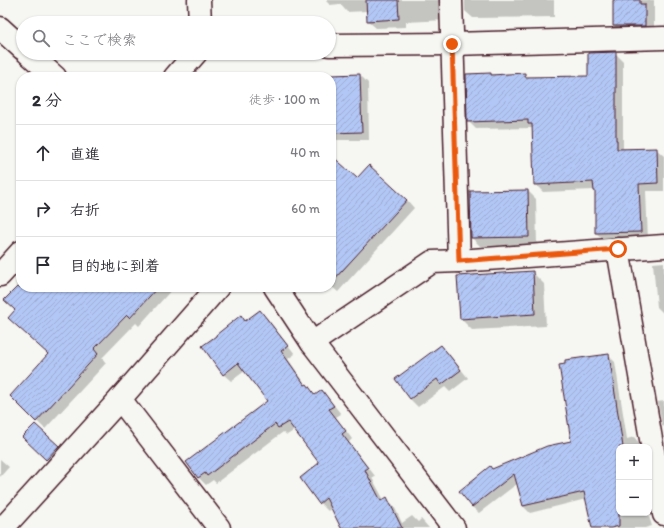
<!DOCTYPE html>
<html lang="ja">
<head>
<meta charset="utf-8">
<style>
  :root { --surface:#fff; --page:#f7f7f7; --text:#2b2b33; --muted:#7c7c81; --line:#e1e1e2 }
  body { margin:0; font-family:Itim,"Klee One",sans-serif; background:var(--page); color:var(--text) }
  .controls { position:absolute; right:12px; bottom:12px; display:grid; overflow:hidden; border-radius:8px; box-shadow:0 1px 3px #0004 }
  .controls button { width:36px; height:36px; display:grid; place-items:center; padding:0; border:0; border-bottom:1px solid var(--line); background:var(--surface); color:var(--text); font:20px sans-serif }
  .stop { position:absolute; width:12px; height:12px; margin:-9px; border:3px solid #ea580c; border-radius:50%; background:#fff }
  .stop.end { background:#ea580c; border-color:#fff; box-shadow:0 1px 4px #0008 }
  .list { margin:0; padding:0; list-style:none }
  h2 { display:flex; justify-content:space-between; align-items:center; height:52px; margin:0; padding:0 16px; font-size:17px }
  h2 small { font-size:13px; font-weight:400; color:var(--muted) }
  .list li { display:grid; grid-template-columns:26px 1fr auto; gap:12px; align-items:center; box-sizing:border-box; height:56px; padding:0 16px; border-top:1px solid var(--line) }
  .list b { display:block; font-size:15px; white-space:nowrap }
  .list em { font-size:13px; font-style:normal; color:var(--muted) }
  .icon { flex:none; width:22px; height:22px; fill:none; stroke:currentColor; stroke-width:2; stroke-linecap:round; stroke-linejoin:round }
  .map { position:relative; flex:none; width:664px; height:528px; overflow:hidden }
  .search { position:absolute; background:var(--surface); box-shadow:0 1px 3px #0004; left:16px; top:16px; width:320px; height:44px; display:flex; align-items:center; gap:10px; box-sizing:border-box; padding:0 14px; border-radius:22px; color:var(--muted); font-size:15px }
  .panel { position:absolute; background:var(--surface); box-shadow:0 1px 3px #0004; left:16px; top:72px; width:320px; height:220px; border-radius:16px }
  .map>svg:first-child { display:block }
</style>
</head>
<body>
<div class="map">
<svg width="664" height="528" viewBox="0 0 664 528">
  <defs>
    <pattern id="building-hatch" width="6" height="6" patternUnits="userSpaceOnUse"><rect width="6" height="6" fill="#b3c7f6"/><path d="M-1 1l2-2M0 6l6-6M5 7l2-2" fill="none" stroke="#9baad3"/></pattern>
  </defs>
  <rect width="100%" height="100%" fill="#f6f6f2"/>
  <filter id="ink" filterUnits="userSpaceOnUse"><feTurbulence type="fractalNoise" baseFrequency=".025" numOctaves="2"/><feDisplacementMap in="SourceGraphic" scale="8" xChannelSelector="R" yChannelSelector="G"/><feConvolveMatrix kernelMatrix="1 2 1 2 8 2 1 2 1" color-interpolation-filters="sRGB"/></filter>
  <g filter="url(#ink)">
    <!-- shadow -->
    <g fill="#0003">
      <polygon points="325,0 449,0 446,20 406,22 406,27 376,28 368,21 367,11 347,12 340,4 330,5"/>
      <polygon points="465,0 554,0 554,17 473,18 465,11"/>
      <polygon points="614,0 654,0 654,35 624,35 614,26"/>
      <polygon points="615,53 623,61 623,148 624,149 656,149 664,156 664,191 646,191 648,240 604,240 596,233 596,191 594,190 543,192 535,184 533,128 476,129 468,121 467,75 491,74 493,75 525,74 528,78 589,77"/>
      <polygon points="360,75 368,83 369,140 331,140 331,77 328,77 328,76"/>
      <polygon points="331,156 358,180 407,200 414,208 338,292 331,286"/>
      <polygon points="528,191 536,199 537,245 480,246 472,238"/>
      <polygon points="664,262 664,314 657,307 653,263"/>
      <polygon points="532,272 544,284 546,326 472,330 461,319"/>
      <polygon points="21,284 21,287 174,287 139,326 136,323 102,358 106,363 45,429 11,396 49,355 16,310 6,300"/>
      <polygon points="259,311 267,318 295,354 288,359 306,385 316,396 322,391 329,399 341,414 336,417 352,439 349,442 375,476 372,478 384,500 387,499 394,506 402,523 412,516 418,522 421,519 429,528 342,528 332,507 328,511 320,503 321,464 295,430 287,435 283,432 216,483 213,480 206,485 199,478 187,463 268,401 245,371 231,381 223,374 241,316 246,321"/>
      <polygon points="441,346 449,354 468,378 450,392 445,387 418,407 410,399 396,380"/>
      <polygon points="608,355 615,362 627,439 634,437 640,444 641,447 619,447 619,513 648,513 652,526 645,528 593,528 586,499 530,513 523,506 518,483 479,513 472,507 492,470 572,442"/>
      <polygon points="664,401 664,427 662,425 658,402"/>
      <polygon points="35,425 62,451 51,463 27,441"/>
      <polygon points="0,459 9,467 0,477"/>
    </g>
    <!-- building -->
    <g fill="url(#building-hatch)" stroke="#4a1f2b">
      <polygon points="366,0 398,0 399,19 367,21"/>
      <polygon points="613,0 640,0 640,4 645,4 645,26 613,26"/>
      <polygon points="616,52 616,140 617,140 617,149 657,148 658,183 639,184 641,232 595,233 595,191 594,191 593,182 534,185 532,124 528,124 528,120 467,122 466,74 491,73 491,75 525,73 525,77 588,76 588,53"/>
      <polygon points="360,74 362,132 331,133 331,75"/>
      <polygon points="331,155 357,178 369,165 407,200 331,283"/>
      <polygon points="528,190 529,237 471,238 470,191"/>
      <polygon points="533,271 535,314 460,319 457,276"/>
      <polygon points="17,287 158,287 130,318 127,315 94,349 98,354 36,422 10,396 48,354 8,318 15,310 4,300"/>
      <polygon points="260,310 288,346 281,351 305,385 307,384 315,395 322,390 334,406 329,409 346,431 342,434 368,468 365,470 381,501 387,497 402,528 341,528 326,498 319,504 300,478 319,463 288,422 278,428 275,424 207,476 205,473 198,478 186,462 267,401 238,363 223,375 202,346 216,336 216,335 241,315 245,321"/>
      <polygon points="441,345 461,370 441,385 437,379 410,399 395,379"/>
      <polygon points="609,354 623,447 619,447 619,526 611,528 592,528 584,492 523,506 514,474 472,507 459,491 490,466 492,469 547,446 571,441 559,365 565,364 565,360"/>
      <polygon points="35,424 59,446 46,460 22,437"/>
    </g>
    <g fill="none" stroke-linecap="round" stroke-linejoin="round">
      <!-- minor casing -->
      <g stroke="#4a1f2b" stroke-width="25">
        <g id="minor">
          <polyline points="199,0 200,23"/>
          <polyline points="451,0 459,261"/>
          <polyline points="0,28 23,49"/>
          <polyline points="329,45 452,44 664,38"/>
          <polyline points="28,53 55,77"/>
          <polyline points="175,77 196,53"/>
          <polyline points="618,249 664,514"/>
          <polyline points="0,275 21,252"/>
          <polyline points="275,287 312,343 454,528"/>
          <polyline points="312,343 432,262 459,261 664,246"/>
          <polyline points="120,399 219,528"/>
          <polyline points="3,528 120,399 218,287"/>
        </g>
      </g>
      <!-- minor -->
      <use href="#minor" stroke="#f6f6f2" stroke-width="22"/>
    </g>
  </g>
  <g fill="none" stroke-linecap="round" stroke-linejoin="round" filter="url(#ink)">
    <!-- route -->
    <polyline stroke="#ea580c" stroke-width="5" points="452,44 459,261 618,249"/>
  </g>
</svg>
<div class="controls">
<button>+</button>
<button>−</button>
</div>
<div class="stop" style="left:618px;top:249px"></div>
<div class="stop end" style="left:452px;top:44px"></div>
<div class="search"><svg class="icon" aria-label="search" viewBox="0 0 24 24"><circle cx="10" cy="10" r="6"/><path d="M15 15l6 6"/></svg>ここで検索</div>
<section class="panel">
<h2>2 分<small>徒歩 · 100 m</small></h2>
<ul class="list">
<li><svg class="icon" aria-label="ahead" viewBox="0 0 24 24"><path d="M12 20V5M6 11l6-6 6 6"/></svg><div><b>直進</b></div><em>40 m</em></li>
<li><svg class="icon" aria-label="right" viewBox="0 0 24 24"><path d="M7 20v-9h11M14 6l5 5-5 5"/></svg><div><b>右折</b></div><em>60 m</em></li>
<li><svg class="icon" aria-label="arrive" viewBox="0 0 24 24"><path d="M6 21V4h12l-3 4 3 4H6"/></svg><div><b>目的地に到着</b></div></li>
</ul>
</section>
</div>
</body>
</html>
